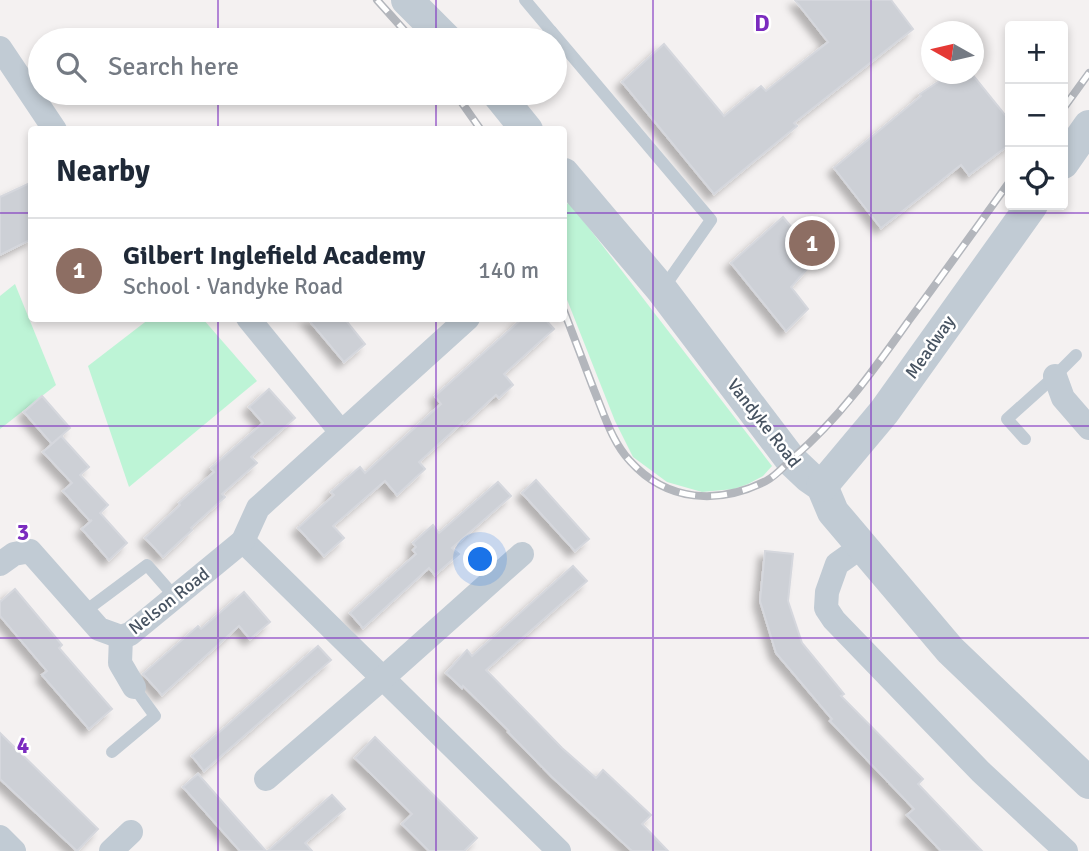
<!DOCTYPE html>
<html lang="en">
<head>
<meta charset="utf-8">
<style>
  :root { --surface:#fff; --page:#f2f2f3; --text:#1f2937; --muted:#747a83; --line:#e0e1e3; --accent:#0761f9 }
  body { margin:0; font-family:Signika,sans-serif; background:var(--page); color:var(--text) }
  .controls { position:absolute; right:21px; top:21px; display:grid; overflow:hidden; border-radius:7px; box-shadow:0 4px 10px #0003 }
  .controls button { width:63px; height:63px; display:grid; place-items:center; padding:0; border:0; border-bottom:2px solid var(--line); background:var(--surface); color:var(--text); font:35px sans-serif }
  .compass { position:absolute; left:921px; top:21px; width:63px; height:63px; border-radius:50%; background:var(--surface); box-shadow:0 4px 10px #0003; rotate:278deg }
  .you { position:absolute; left:481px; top:560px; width:24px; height:24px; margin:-18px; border:5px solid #fff; border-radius:50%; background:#1a73e8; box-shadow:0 0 0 10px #1a73e833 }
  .badge { display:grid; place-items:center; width:46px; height:46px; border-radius:50%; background:var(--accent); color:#fff; font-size:23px; font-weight:700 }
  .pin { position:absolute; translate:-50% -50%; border:4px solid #fff; box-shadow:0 2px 7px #0006 }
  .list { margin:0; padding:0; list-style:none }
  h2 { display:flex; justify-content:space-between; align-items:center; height:91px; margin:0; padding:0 28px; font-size:30px }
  h2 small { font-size:23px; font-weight:400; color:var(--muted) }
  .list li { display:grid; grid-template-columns:46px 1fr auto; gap:21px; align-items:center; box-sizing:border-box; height:105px; padding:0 28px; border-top:2px solid var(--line) }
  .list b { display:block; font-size:26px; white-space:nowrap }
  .list p { margin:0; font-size:23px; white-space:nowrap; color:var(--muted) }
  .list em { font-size:23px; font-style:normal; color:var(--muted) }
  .icon { flex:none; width:38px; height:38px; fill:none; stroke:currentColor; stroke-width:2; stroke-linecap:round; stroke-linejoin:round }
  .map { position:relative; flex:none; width:1089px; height:851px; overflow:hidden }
  .search { position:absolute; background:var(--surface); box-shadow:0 4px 10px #0003; left:28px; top:28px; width:539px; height:77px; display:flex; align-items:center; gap:18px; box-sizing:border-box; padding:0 24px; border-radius:38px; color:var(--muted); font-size:26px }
  .panel { position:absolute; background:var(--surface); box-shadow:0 4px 10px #0003; left:28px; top:126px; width:539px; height:196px; border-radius:7px }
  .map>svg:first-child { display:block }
</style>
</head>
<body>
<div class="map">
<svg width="1089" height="851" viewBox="0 0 1089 851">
  <defs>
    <filter id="shadow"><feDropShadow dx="-6" dy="6" stdDeviation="3.5" flood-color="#0004"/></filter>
  </defs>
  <rect width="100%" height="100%" fill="#f4f1f1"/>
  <!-- green -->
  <g fill="#bdf4d6">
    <polygon points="569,202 772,466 763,476 748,484 734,489 702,492 667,482 633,457 615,421 564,292 564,207"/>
    <polygon points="15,284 56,385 0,429 0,296"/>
    <polygon points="149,319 203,319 257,381 129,487 88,366"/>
  </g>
  <!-- building -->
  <g fill="#cdd0d6" stroke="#d5d7dd" stroke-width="2" filter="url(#shadow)">
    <polygon points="795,0 891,0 913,29 794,123 797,126 714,194 622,82 664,44 724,116 761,86 766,91 828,42"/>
    <polygon points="950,74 972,74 1010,121 1010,144 969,175 961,165 881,228 834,168 921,96 920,94"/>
    <polygon points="32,182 32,239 0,255 0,197"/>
    <polygon points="783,217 804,242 798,250 810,266 791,287 808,309 786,331 731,263"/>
    <polygon points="307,318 344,318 365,344 344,362"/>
    <polygon points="523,318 544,318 554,329 504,374 513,385 499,398 496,395 464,424 463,422 419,462 425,469 397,495 385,481 333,526 344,538 324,556 298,528 334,495 331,492 346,479 360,467 365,473 441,404 435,396"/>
    <polygon points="269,389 295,418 251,457 257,463 222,494 225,497 191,528 192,530 163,557 145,538 180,505 179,503 214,472 211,468 263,423 249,407"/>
    <polygon points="42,396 70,428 52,444 24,412"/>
    <polygon points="61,436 89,467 80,475 108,505 100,513 127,543 109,560 82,529 92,520 90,521 63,491 72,483 43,452"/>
    <polygon points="536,480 589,539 575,551 522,493"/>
    <polygon points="498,482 511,496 452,548 459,554 435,575 429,568 363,628 350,613 416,554 413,550 416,547 413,543 433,525 439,533"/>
    <polygon points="765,551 793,554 788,601 802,643 844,694 841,696 923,779 918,784 982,851 941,851 907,815 914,809 830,721 832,719 776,653 760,601"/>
    <polygon points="573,566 587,581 486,670 562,748 596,778 603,770 651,815 642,824 668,851 632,851 552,777 508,732 509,731 463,686 462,688 446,673 467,650 472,656"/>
    <polygon points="15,589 62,645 59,648 112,709 89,729 42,675 47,671 0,616 0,602"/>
    <polygon points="244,592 270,622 250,639 239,626 162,695 143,674 198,626 201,629"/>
    <polygon points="318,646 331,660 204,771 192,756"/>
    <polygon points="0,733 98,829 77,851 0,779"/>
    <polygon points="375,737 477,838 464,851 429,851 402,824 412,814 355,758"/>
    <polygon points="198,774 232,813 266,851 240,851 183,787"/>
    <polygon points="332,795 345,809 305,843 312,851 268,851"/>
  </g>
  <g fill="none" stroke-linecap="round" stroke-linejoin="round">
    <!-- service -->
    <g stroke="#c1cbd4" stroke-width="12">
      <polyline points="525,0 551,31 541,40"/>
      <polyline points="551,31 711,220 662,290"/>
      <polyline points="1025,439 1007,419 1055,376 1076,355"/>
      <polyline points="84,612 147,565 175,597"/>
      <polyline points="112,752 155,716 134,687"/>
    </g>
    <!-- minor -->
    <g stroke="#c1cbd4" stroke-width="24">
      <polyline points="0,48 55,130"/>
      <polyline points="248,318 341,432"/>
      <polyline points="1055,376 1063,398 1089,428"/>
      <polyline points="243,541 559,851"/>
      <polyline points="861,547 837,564 827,592 826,608 834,620 981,772 1066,851"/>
      <polyline points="0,564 14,554 30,551 99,629 121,637 130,634 243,541 258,508 468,318"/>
      <polyline points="121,637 120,663 134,687"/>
      <polyline points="266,779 383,678 522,554"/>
      <polyline points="0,837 14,851"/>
      <polyline points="111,851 131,832"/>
    </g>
    <!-- tertiary -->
    <g stroke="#c1cbd4" stroke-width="32">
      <polyline points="407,0 447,40"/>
      <polyline points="497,93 527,130"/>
      <polyline points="1063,163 1089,126"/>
      <polyline points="564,174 662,290 791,460 809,477 822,486 833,512 950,650 1089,783"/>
      <polyline points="822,486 884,412 1032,205"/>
    </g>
    <!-- rail casing -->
    <g stroke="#b3b6bc" stroke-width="8">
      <g id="rail">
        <polyline points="377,0 413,40"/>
        <polyline points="455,93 481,130"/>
        <polyline points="1063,109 1089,73"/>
        <path d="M564 311C574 337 584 364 594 390 604 414 612 442 630 461 667 502 718 505 766 481 776 476 785 465 794 457 840 418 875 368 910 319 944 273 977 227 1010 181"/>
      </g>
    </g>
    <!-- rail -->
    <use href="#rail" stroke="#fff" stroke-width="5" stroke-dasharray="16" stroke-linecap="butt"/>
  </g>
  <!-- grid -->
  <path fill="none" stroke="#7b2cbf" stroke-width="2" stroke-opacity="0.55" d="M218 0V40M436 0V40M653 0V851M871 0V851M218 93V130M436 93V130M0 213H32M564 213H1089M218 318V851M436 318V851M0 426H1089M0 638H1089"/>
  <g text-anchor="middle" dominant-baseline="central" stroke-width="5" stroke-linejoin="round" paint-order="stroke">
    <!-- street labels -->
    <g font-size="18" fill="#475361" stroke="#fff">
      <text transform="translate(930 347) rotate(-55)">Meadway</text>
      <text transform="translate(764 423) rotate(52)">Vandyke Road</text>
      <text transform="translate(169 601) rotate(-38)">Nelson Road</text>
    </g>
  </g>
  <g font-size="23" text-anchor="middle" font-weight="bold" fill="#7b2cbf" stroke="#fff" stroke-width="5" stroke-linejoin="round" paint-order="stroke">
    <text x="762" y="31">D</text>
    <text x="23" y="540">3</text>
    <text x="23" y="753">4</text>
  </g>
</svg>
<div class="controls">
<button>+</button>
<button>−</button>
<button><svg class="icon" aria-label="locate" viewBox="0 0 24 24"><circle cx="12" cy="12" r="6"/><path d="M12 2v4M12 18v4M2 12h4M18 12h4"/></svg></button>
</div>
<svg class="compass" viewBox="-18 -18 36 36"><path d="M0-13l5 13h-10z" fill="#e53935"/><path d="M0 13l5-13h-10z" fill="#747a83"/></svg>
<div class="you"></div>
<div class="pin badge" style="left:812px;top:243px;background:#8d6e63">1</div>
<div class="search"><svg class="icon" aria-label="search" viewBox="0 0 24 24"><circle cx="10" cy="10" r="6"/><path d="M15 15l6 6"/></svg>Search here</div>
<section class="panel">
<h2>Nearby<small></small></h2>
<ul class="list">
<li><span class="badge" style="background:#8d6e63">1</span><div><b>Gilbert Inglefield Academy</b><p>School · Vandyke Road</p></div><em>140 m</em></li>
</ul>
</section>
</div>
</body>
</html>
